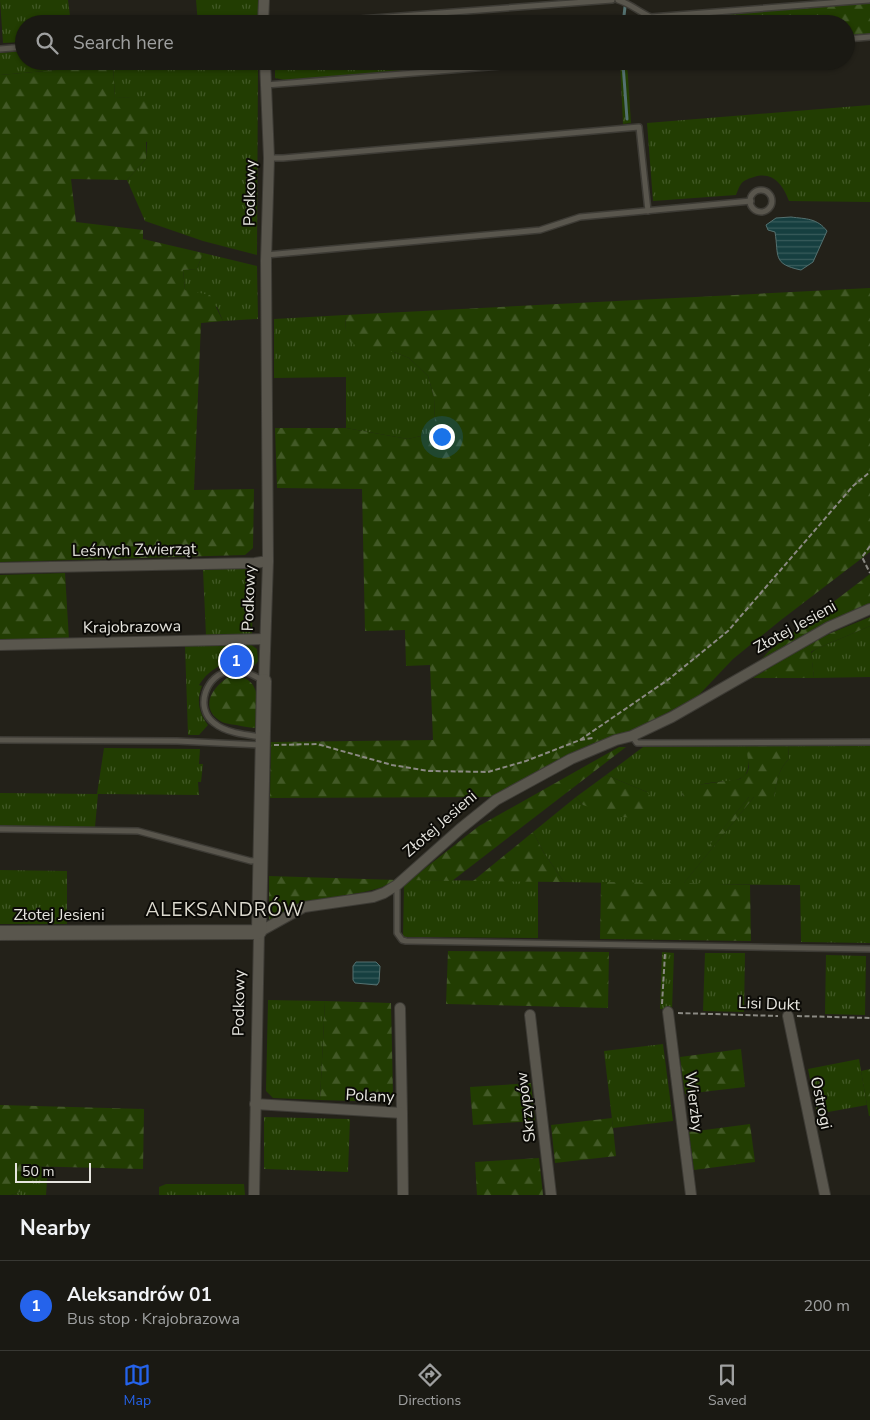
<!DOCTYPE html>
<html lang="en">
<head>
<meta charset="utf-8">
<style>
  :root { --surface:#1a1913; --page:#23221c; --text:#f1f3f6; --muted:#9fa0a0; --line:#383833; --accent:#2563eb }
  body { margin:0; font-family:"Nunito Sans",sans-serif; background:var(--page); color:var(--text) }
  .scale { position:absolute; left:15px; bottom:12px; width:76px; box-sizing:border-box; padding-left:5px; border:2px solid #e6e5df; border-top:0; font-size:14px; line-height:18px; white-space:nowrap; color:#e6e5df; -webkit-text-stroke:4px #0c0b07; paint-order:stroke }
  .you { position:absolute; left:441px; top:436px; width:18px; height:18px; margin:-12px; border:4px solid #fff; border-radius:50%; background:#1a73e8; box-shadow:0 0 0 8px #1a73e833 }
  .badge { display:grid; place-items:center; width:32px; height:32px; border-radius:50%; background:var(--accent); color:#fff; font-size:16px; font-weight:700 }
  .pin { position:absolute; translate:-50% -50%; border:2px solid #fff; box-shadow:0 1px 5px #0006 }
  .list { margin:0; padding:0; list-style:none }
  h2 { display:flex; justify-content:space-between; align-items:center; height:65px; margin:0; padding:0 20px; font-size:21px }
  h2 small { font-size:16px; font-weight:400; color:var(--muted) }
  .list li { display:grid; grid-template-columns:32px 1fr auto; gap:15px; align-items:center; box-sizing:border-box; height:90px; padding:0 20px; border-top:1px solid var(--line) }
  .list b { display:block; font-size:19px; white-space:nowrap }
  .list p { margin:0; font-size:16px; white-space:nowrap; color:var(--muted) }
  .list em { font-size:16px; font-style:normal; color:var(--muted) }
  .icon { flex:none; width:28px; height:28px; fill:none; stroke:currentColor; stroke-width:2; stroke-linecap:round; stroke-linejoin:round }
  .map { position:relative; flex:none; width:870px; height:1195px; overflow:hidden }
  .search { position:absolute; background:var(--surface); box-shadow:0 1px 4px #0004; left:15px; right:15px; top:15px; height:55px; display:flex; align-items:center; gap:12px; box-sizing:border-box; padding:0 18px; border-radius:28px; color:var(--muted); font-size:19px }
  .sheet { height:155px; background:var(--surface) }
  nav { display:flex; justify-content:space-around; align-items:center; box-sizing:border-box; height:70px; border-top:1px solid var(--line); background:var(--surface); font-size:14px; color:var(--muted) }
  nav a { display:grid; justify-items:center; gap:2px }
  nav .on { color:var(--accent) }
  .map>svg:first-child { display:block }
</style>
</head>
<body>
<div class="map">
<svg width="870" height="1195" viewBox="0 0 870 1195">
  <defs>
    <pattern id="grass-tufts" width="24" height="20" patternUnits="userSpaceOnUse" patternTransform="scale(1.25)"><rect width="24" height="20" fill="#223d02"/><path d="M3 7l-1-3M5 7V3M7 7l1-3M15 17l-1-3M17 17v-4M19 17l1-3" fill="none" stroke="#425926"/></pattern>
    <pattern id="forest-firs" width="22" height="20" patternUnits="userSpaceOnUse" patternTransform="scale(1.25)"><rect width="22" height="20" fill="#223d02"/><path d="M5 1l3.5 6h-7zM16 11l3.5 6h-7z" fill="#425926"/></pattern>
    <pattern id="water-rules" width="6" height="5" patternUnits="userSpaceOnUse" patternTransform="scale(1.25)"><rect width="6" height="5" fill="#163f40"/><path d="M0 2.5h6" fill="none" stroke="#385b5b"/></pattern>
  </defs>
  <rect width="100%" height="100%" fill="#232119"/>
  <!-- grass -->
  <g fill="url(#grass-tufts)">
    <polygon points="0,0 68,0 71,24 24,24 24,42 3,43"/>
    <polygon points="196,0 258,0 258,22 198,24"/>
    <polygon points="24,51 24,61 258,61 257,255 203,241 145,221 127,180 146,159 150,97 115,98 113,65 0,75 0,53"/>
    <polygon points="275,61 439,61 440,69 285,80 275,78"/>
    <polygon points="620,62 627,62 631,123 623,124"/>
    <path d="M870 105V202L789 201C783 185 773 171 754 177 750 178 744 180 741 184 739 187 737 192 736 195L653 201 647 123Z"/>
    <polygon points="203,253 257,266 258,319 223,321 217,307 185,290 183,270 197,269"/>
    <polygon points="345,315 346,330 368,352 394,352 409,358 428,376 434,397 435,424 429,434 408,439 346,428 346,377 274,378 274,319"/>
    <polygon points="245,568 253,576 252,636 206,636 203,570"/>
    <polygon points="870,626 870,677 814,678 811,653 816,649"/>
    <path d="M250 644 257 649 258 661 256 664 251 666 243 663 242 660 232 659V662C217 666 208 671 199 685L202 686C196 701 199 713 208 725L199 735H188L185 646Z"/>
    <path d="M788 745H870V943L801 942 800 885 683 884 754 797 774 796C777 782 778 769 789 759Z"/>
    <path d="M746 746C758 794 724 775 697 786 692 787 687 791 682 794L684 797H749L678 884 564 882 544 853 533 832 576 797 583 805 647 792 606 775 643 747Z"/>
    <polygon points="104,748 200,749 199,764 203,764 201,782 198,782 199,795 98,794 95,827 0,826 0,793 97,794"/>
    <polygon points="0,870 67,871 67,924 0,924"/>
    <polygon points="410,880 538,881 538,938 403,937 404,884"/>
    <polygon points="662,952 674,953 672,1010 660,1009"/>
    <polygon points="705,953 745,953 744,1012 703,1011"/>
    <polygon points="826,955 866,956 865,1015 825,1014"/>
    <polygon points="268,1000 325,1001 320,1100 273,1098 266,1091"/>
    <polygon points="663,1044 673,1121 613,1128 604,1051"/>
    <polygon points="859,1059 867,1105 817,1114 808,1069"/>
    <polygon points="264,1117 350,1119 348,1172 264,1169"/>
    <polygon points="20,1166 48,1167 46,1195 11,1195 20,1192"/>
    <polygon points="166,1184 244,1184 245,1195 159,1195 159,1187"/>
  </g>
  <!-- forest -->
  <g fill="url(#forest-firs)">
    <polygon points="870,3 870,34 846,36 846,24 627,24 627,22 641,21"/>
    <polygon points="439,61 536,61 440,69"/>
    <polygon points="113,65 115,98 150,96 153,141 146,142 146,159 127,180 71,179 76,222 143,230 143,239 203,253 197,269 183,270 185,290 210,295 223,321 201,323 194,490 254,489 253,548 245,555 0,562 0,75"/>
    <polygon points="870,288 870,552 781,620 733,659 697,697 630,732 493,797 270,798 271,742 433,740 430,665 406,666 405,630 365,631 362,489 277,488 275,428 346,428 408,439 429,434 435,424 434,397 428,376 409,358 394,352 367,352 350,342 346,330 345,315"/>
    <polygon points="65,573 69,640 0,641 0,575"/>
    <polygon points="870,574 870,605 757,664 769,651"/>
    <polygon points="870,617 870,626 816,649 811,652 814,678 753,678 798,650 831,633"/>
    <path d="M230 676C264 675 257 705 257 728 251 728 247 727 241 726 235 724 229 725 222 722 198 708 212 687 230 676Z"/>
    <path d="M788 745 789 759C778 769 777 782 774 797H754L684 883 750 885 751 941 600 939 601 882 678 883 749 797H684L682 794 685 789 697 785 740 779 747 773 749 767 746 746Z"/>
    <polygon points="619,747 626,747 452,881 410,880 479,826"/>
    <polygon points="606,775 647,792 654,801 652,811 641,818 620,817 583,805 576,797"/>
    <polygon points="533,832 544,853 564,882 473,881"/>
    <path d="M269 876 398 880C367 897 332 894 300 904 289 908 279 914 269 920Z"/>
    <polygon points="448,951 609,952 608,1008 446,1004"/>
    <polygon points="325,1001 391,1003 393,1094 386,1102 320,1100"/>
    <polygon points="741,1049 745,1087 685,1094 680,1057"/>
    <polygon points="870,1069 870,1116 869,1116 861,1071"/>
    <polygon points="531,1083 535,1121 473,1125 470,1087"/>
    <polygon points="0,1105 144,1109 143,1169 21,1166 20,1192 11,1195 0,1195"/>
    <polygon points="612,1118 616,1156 555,1163 551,1125"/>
    <polygon points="750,1124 755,1162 694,1170 689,1132"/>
    <polygon points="539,1158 543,1195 477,1195 475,1162"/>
  </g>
  <!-- water -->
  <g fill="url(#water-rules)" stroke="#547170">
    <path d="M791 217C806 219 817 218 827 231L813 262 801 270C772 264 779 256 775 232L768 230 766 225 776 218Z"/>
    <polygon points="356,962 376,962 380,966 379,982 377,985 355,983 353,980 353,966"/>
  </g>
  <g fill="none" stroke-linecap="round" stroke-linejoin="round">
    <!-- stream -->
    <g stroke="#547170" stroke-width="3">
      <polyline points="623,24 625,7"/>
      <polyline points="623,64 627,119"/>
    </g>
    <!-- service casing -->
    <g stroke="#3d3b35" stroke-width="8">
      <g id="service">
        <path d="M618 0C631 4 639 12 651 17L869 0"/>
        <polyline points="294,24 612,0"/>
        <polyline points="846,39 870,37"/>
        <polyline points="0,49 24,47"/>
        <polyline points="266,85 561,61"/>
        <polyline points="269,158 283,158 639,127 648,211"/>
        <circle cx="761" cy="201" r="11"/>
        <polyline points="266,255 540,230 580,217 751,201"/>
        <polyline points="632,736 637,743 870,742"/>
        <path d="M262 737C246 735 226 733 214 723 194 708 206 674 230 671 241 669 252 674 262 680"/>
        <polyline points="0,740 177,741 262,745"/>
        <polyline points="0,829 138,831 251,861 260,860"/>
        <polyline points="397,886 397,933 402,940 406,941 870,949"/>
      </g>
    </g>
    <!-- minor casing -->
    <g stroke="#3d3b35" stroke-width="12">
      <g id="minor">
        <polyline points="263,24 264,0"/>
        <polyline points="0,568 255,563 268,561"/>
        <polyline points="0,645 265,639"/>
        <polyline points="264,681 268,561 266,261 269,158 265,61"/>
        <polyline points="400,1008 402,1113"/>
        <polyline points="668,1012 691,1195"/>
        <polyline points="530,1015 551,1195"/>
        <polyline points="788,1016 825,1195"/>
        <polyline points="255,1104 402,1113 403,1195"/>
        <polyline points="254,1195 259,932 304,907 373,897 384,893 397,885 460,829 496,800 571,759 616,740 632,736 672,717 829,627 870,609"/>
      </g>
    </g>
    <!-- tertiary casing -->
    <g stroke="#3d3b35" stroke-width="16">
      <polyline id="tertiary" points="0,933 259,932 264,681"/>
    </g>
    <!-- path -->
    <g stroke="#8b8a83" stroke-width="2" stroke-dasharray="5 2.5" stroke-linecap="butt">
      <polyline points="870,546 862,557 870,573"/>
      <polyline points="580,740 669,679 728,631 853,486 870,472"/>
      <polyline points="274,745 317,744 392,765 429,771 488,772 526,761 580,740 593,738"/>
      <polyline points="662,1004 665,954"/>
      <polyline points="678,1013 778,1016"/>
      <polyline points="797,1016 870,1018"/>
    </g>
    <!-- service -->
    <use href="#service" stroke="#59564d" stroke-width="5"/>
    <!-- minor -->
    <use href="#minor" stroke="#59564d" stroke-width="10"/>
    <!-- tertiary -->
    <use href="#tertiary" stroke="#59564d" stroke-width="14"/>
  </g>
  <g text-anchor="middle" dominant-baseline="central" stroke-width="4" stroke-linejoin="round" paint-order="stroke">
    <!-- street labels -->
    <g font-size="16" fill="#e6e5df" stroke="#0c0b07">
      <text transform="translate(250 193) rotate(-89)">Podkowy</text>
      <text transform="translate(134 550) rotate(-1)">Leśnych Zwierząt</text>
      <text transform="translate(249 598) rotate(-88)">Podkowy</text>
      <text transform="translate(132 627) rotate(-1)">Krajobrazowa</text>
      <text transform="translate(795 627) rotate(-29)">Złotej Jesieni</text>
      <text transform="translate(440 824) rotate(-41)">Złotej Jesieni</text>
      <text x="59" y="915">Złotej Jesieni</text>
      <text transform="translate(239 1003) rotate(-89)">Podkowy</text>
      <text transform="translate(769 1004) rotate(2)">Lisi Dukt</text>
      <text transform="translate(370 1096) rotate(3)">Polany</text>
      <text transform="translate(694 1102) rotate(83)">Wierzby</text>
      <text transform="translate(821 1103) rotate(78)">Ostrogi</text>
      <text transform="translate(526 1107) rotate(-97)">Skrzypów</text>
    </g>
    <!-- quarter labels -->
    <g font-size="19" letter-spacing="1" fill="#dddacf" stroke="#0c0b07">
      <text x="225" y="910">ALEKSANDRÓW</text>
    </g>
  </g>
</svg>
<div class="scale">50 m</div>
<div class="you"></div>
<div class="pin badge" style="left:236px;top:661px">1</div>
<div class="search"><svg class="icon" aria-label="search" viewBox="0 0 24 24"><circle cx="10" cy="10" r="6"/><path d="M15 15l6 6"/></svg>Search here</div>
</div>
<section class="sheet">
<h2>Nearby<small></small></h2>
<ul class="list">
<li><span class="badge">1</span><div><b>Aleksandrów 01</b><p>Bus stop · Krajobrazowa</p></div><em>200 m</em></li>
</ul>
</section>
<nav>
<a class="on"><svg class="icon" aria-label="map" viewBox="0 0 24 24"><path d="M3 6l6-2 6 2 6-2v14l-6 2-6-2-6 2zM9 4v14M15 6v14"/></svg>Map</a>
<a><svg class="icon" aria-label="directions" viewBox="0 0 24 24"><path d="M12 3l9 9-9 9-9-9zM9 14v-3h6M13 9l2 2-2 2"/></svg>Directions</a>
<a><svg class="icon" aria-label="saved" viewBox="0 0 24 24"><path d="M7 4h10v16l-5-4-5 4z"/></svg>Saved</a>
</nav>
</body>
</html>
